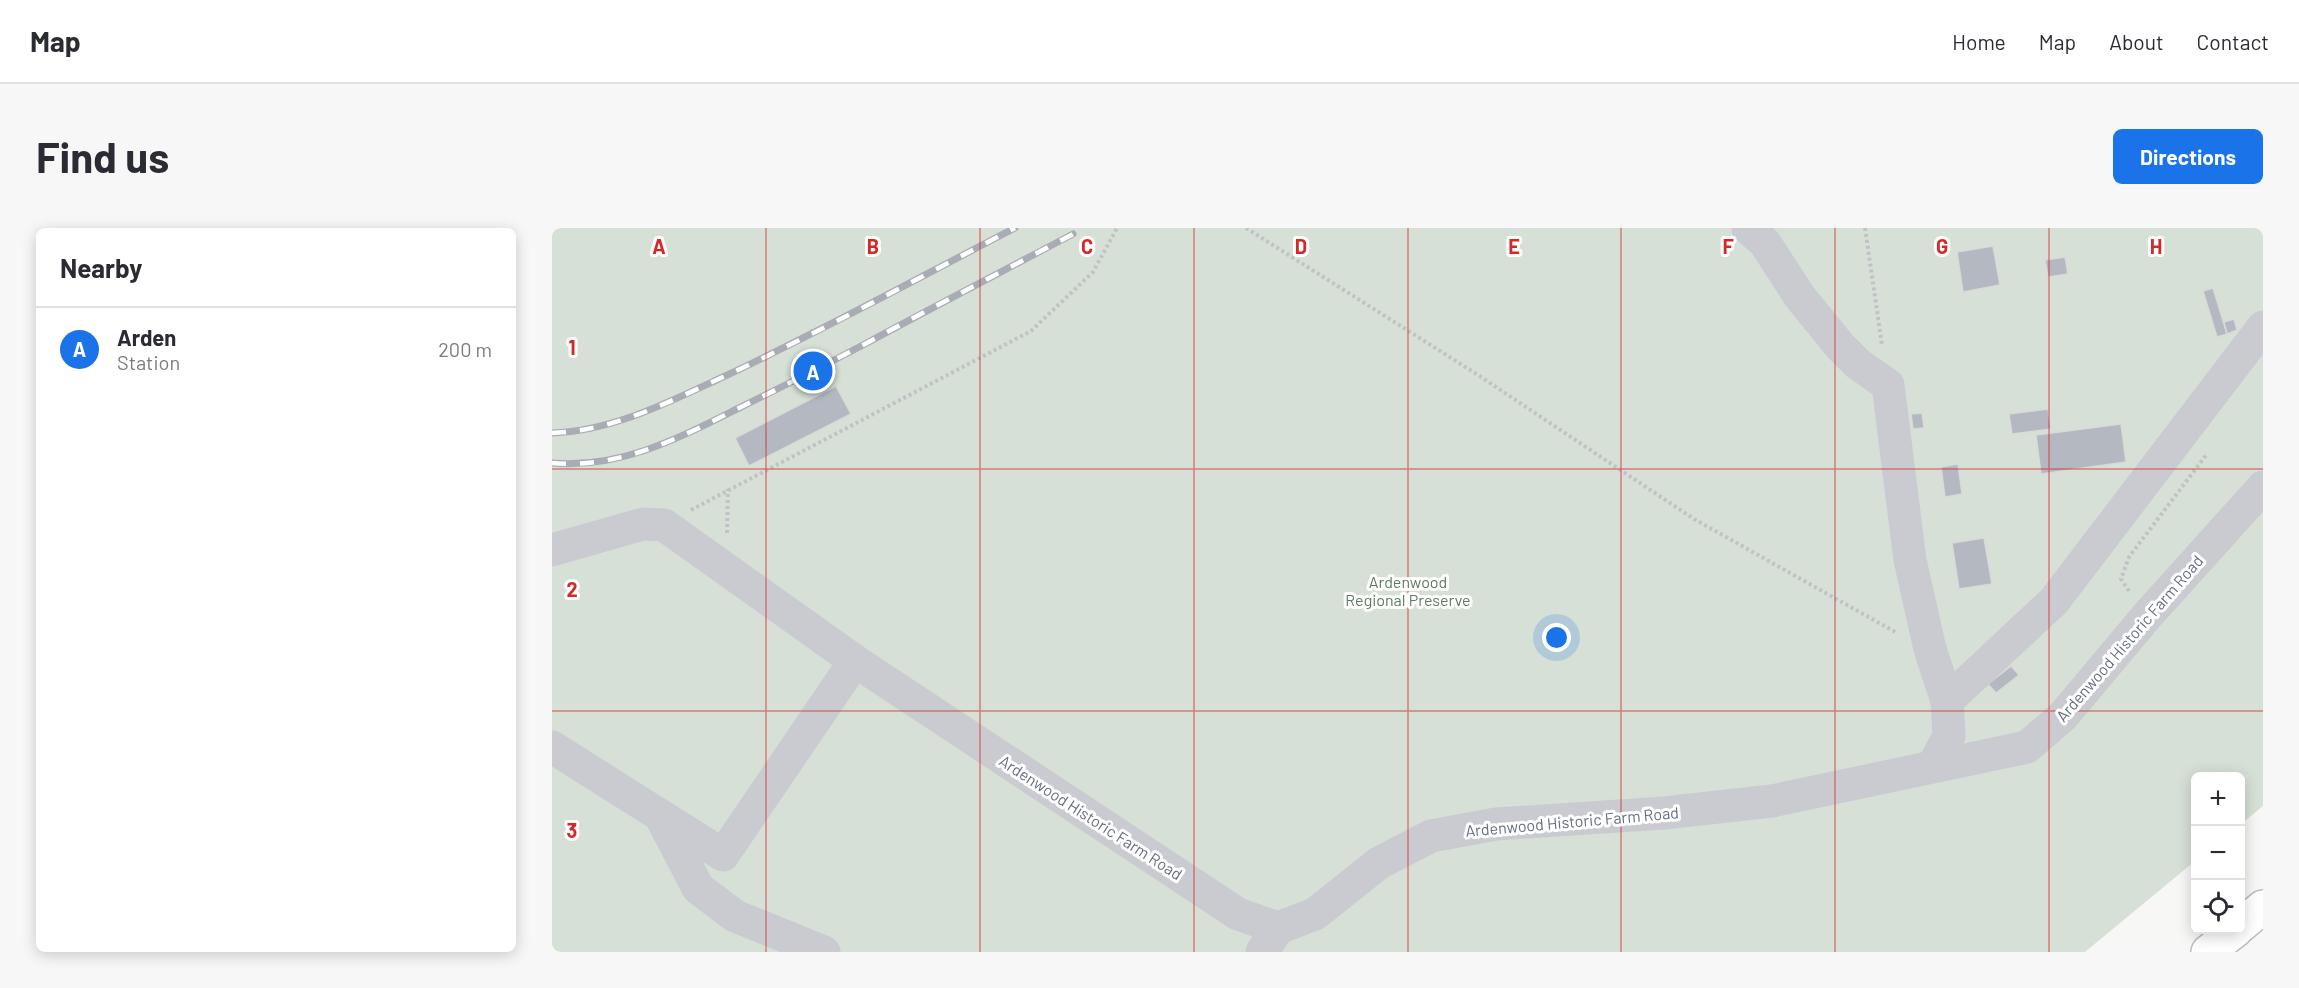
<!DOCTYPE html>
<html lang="en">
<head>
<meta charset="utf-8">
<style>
  :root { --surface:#fff; --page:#f7f7f7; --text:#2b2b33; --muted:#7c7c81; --line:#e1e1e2; --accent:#1a73e8 }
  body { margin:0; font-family:Barlow,sans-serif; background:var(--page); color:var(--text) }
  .controls { position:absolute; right:18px; bottom:18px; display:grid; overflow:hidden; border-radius:9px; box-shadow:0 3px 15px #0003 }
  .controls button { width:54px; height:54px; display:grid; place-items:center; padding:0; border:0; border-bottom:2px solid var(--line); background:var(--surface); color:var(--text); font:30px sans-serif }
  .you { position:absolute; left:1005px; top:410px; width:21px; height:21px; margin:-15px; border:4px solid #fff; border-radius:50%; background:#1a73e8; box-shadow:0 0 0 9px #1a73e833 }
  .badge { display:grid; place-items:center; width:39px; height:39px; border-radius:50%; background:var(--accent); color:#fff; font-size:20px; font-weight:700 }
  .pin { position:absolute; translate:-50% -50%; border:3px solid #fff; box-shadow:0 2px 6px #0006 }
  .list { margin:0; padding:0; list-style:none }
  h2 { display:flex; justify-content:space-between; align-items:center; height:78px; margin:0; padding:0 24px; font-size:26px }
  h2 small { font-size:20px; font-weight:400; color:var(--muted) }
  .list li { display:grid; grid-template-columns:39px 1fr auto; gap:18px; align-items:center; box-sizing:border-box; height:84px; padding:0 24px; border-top:2px solid var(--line) }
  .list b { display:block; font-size:22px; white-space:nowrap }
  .list p { margin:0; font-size:20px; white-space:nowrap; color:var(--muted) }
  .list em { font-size:20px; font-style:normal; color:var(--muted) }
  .icon { flex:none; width:33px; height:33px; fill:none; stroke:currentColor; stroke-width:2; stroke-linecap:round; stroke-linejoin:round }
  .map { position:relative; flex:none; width:1711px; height:724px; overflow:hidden; border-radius:9px }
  header { display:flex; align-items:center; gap:36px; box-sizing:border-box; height:84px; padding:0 30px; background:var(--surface); border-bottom:2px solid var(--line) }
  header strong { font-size:28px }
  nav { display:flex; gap:33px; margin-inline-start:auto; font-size:21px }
  .intro { display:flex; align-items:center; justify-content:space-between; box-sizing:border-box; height:144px; padding:0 36px }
  h1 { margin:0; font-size:42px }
  .button { padding:15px 27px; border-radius:9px; background:var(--accent); color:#fff; font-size:21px; font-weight:700 }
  main { display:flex; gap:36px; padding:0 36px }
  aside { flex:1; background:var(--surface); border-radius:9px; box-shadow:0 3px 15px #0003 }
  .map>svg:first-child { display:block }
</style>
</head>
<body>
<header>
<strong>Map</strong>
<nav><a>Home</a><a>Map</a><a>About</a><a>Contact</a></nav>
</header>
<div class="intro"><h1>Find us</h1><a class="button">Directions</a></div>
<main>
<aside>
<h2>Nearby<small></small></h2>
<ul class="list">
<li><span class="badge">A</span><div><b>Arden</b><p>Station</p></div><em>200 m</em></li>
</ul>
</aside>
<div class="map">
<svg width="1711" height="724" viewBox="0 0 1711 724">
  <rect width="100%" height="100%" fill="#f7f8f5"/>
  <!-- green -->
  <polygon fill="#d7e0d6" points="0,0 1711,0 1711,578 1689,596 1688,548 1644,548 1643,633 1533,724 0,724"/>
  <!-- building -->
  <g fill="#b4b8c1" stroke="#d9dad7" stroke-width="1.5">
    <polygon points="1441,18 1448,57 1411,64 1405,24"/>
    <polygon points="1513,29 1516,46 1496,49 1493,32"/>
    <polygon points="1661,60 1675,106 1665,109 1651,63"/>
    <polygon points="1682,91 1685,102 1675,106 1672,94"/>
    <polygon points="284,158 299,186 197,238 183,210"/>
    <polygon points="1496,181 1499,201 1460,206 1457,186"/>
    <polygon points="1370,185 1372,200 1361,201 1359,186"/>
    <polygon points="1569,196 1574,234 1489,246 1484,207"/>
    <polygon points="1406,236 1410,266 1393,269 1389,239"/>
    <polygon points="1432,310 1440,356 1407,361 1400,315"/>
    <polygon points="1459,438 1467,447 1444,465 1436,456"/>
  </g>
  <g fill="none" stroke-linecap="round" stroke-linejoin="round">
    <!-- highway casing -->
    <g stroke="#bcbdc1" stroke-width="36">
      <g id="highway">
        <polyline points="1688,698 1711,679"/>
        <polyline points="1656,724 1684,702"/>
      </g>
    </g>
    <!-- path -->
    <g stroke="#c1c2c5" stroke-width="4" stroke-dasharray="3 3" stroke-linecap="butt">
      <polyline points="694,0 926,147 1142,291 1345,405"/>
      <polyline points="1313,0 1330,117"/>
      <polyline points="139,282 479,103 541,44 565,0"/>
      <polyline points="175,305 176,261"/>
      <polyline points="1577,363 1569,351 1577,329 1655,226"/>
    </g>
    <!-- minor -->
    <g stroke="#cacbd0" stroke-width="33">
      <polyline points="1196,0 1213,15 1248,69 1288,118 1306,136 1336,157 1358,332 1378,421 1395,473"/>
      <polyline points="0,322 91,296 112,297 303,433 686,686 726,700 763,686 827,635 879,608 944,596 1112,585 1220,573 1475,519 1511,488 1594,389 1711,259"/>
      <polyline points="0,519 171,627 303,433"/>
      <polyline points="1381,538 1397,508 1395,473 1502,373 1711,99"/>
      <polyline points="109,589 146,660 183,688 272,724"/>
      <polyline points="710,724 726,700"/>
    </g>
    <!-- highway -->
    <use href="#highway" stroke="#fff" stroke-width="33"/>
    <!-- rail casing -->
    <g stroke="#a9acb4" stroke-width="7">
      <g id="rail">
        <path d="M0 205C61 203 117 174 171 149 270 103 366 50 463 0"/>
        <path d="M0 235C70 241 129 209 189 179 230 159 271 138 311 117 381 79 451 43 521 6"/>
      </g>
    </g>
    <!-- rail -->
    <use href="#rail" stroke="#fff" stroke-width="4.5" stroke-dasharray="14" stroke-linecap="butt"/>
  </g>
  <!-- grid -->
  <path fill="none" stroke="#d62828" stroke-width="1.5" stroke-opacity="0.55" d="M214 0V724M428 0V724M642 0V724M856 0V724M1069 0V724M1283 0V724M1497 0V724M0 241H1711M0 483H1711"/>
  <g text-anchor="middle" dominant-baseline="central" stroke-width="6" stroke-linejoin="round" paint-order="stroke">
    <!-- park labels -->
    <g font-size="16" fill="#607a62" stroke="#fff">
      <text x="856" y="353">Ardenwood<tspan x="856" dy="18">Regional Preserve</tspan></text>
    </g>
    <!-- street labels -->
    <g font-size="16" fill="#656e88" stroke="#fff">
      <text transform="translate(1577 410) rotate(-49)">Ardenwood Historic Farm Road</text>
      <text transform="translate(539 589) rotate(33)">Ardenwood Historic Farm Road</text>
      <text transform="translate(1020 593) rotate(-5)">Ardenwood Historic Farm Road</text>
    </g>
  </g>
  <g font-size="20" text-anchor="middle" font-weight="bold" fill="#d62828" stroke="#fff" stroke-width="6" stroke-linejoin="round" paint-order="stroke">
    <text x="107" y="26">A</text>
    <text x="321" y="26">B</text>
    <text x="535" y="26">C</text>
    <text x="749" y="26">D</text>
    <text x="962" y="26">E</text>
    <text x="1176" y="26">F</text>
    <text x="1390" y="26">G</text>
    <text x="1604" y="26">H</text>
    <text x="20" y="127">1</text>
    <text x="20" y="369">2</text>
    <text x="20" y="610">3</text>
  </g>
</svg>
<div class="controls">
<button>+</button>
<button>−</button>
<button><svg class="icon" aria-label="locate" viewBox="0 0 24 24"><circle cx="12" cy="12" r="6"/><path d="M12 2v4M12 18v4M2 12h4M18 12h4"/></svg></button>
</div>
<div class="you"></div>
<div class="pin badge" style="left:261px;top:143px">A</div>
</div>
</main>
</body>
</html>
